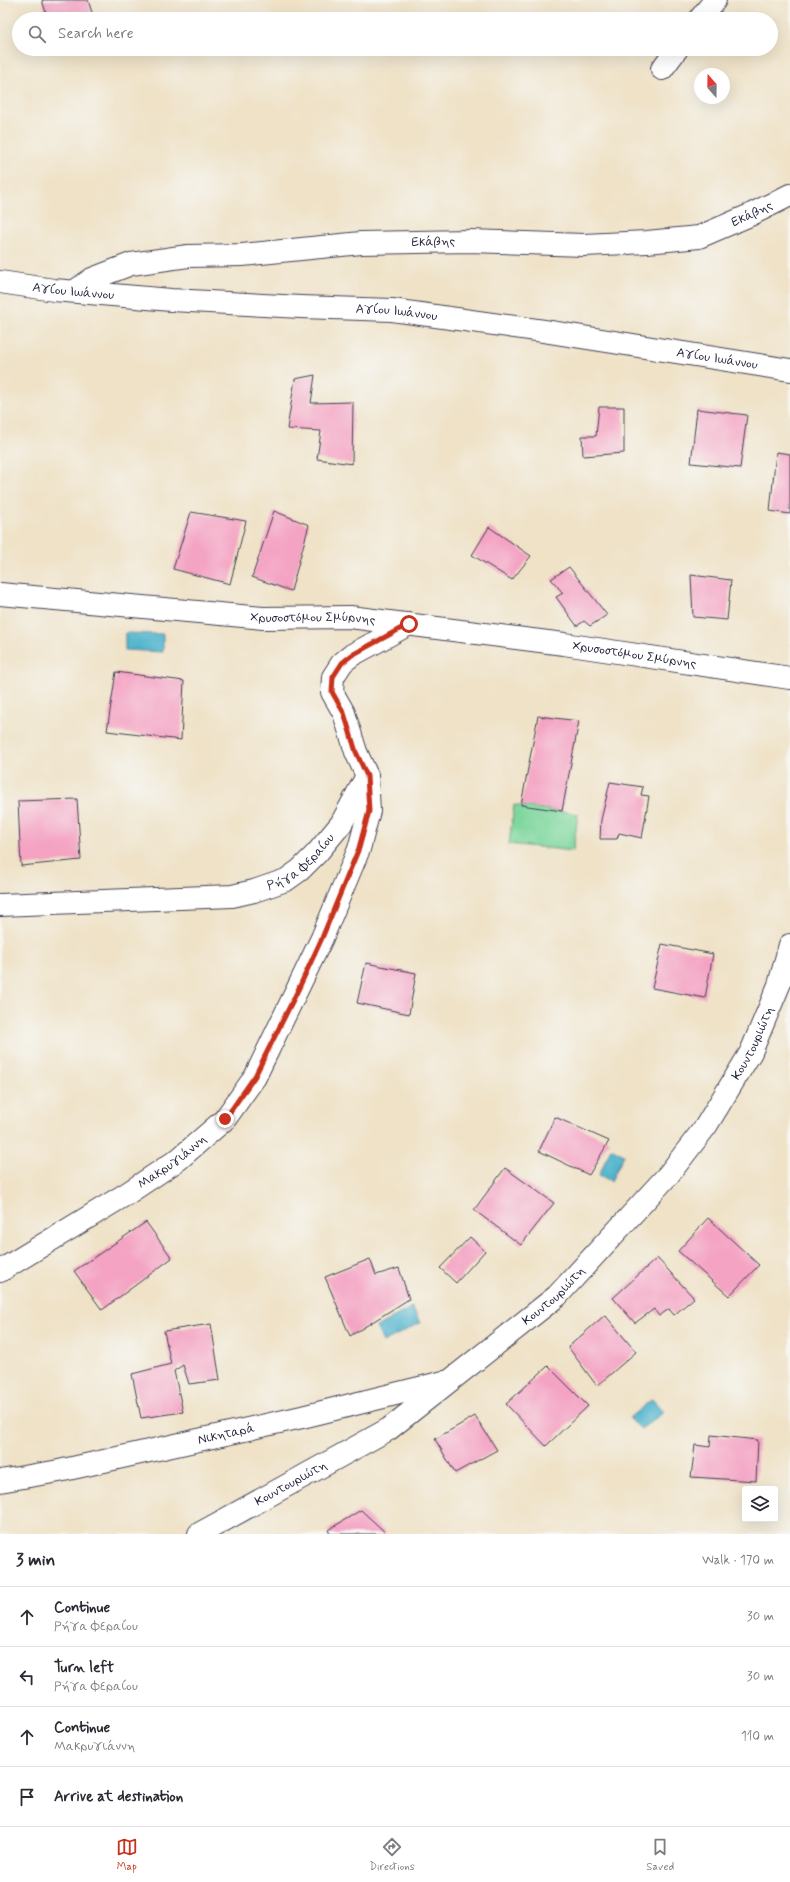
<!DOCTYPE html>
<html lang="en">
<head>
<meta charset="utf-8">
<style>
  :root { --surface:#fff; --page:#f7f7f7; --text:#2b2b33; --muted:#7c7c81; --line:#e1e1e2; --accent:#c8321e }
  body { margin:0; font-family:Mynerve,sans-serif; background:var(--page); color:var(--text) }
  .controls { position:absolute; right:12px; bottom:12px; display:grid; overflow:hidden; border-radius:4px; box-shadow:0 4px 16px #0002 }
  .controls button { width:36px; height:36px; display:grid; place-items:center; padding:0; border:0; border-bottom:1px solid var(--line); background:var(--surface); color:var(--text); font:20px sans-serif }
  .compass { position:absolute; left:694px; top:68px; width:36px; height:36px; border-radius:50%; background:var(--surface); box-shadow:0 4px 16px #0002; rotate:340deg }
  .stop { position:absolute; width:12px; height:12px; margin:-9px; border:3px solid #c8321e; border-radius:50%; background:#fff }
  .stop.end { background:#c8321e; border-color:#fff; box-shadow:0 1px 4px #0008 }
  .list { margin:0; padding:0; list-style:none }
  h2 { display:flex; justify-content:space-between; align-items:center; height:52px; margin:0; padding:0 16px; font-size:17px }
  h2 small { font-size:13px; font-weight:400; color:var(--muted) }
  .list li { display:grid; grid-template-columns:26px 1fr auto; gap:12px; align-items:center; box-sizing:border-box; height:60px; padding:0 16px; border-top:1px solid var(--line) }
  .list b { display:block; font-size:15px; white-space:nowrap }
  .list p { margin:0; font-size:13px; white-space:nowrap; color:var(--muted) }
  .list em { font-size:13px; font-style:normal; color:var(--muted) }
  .icon { flex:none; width:22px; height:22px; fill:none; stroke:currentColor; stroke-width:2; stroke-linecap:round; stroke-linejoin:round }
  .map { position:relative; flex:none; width:790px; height:1534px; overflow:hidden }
  .search { position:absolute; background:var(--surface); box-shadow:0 4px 16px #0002; left:12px; right:12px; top:12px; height:44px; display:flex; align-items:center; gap:10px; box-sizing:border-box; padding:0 14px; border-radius:22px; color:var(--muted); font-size:15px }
  .sheet { height:292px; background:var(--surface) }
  nav { display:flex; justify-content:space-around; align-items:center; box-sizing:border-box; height:56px; border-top:1px solid var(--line); background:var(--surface); font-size:11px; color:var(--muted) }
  nav a { display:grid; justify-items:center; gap:2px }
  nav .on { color:var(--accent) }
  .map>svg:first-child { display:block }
</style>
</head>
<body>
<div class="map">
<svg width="790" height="1534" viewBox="0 0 790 1534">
  <rect width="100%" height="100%" fill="#f6f6f2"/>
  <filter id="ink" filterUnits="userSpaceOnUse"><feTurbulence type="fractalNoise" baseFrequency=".025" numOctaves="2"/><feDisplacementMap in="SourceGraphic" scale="8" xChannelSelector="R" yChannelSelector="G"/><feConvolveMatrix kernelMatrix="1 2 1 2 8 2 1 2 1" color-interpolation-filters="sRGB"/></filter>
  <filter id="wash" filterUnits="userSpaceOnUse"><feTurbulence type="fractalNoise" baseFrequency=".012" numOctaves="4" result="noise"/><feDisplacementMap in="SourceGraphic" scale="16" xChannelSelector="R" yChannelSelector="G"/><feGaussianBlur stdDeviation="0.9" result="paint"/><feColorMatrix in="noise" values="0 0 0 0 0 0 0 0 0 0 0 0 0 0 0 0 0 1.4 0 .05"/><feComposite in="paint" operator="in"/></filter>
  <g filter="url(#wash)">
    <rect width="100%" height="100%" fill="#efe2c7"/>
    <!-- green -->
    <polygon fill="#7ed79d" stroke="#507c6c" points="514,805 578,814 573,851 509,844"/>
    <!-- water -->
    <g fill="#4db3cc" stroke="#386a84">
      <polygon points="125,633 163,634 163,652 125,650"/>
      <polygon points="611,1148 624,1155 611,1181 599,1175"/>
      <polygon points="412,1307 420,1323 383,1342 376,1327"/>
      <polygon points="652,1399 664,1412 641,1429 629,1418"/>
    </g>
    <g id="blocks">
      <!-- building -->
      <g fill="#f4a3c3">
        <polygon points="42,0 88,0 94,19 48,19"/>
        <polygon points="315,375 311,403 353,402 352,464 317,459 321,431 287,429 295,379"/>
        <polygon points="599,407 624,407 624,453 583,456 582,436 596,436"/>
        <polygon points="697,409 747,415 740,468 691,463"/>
        <polygon points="776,452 790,454 790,514 770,511"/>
        <polygon points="274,511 309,525 291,591 252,577"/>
        <polygon points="191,512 246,521 230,584 173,569"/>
        <polygon points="489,527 531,556 512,580 472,555"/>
        <polygon points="569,567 607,615 590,626 584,621 577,626 556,597 563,593 551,579"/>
        <polygon points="691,575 731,580 727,620 693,617"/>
        <polygon points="116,672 184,681 181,740 107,731"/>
        <polygon points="538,716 579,721 562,811 521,805"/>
        <polygon points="610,782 643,787 641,795 649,796 642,838 619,833 617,839 600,839 601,820"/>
        <polygon points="77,799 81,860 21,866 18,801"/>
        <polygon points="662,944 713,954 705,998 652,988"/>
        <polygon points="366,963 416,973 409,1014 357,1003"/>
        <polygon points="555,1117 609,1141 589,1175 539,1151"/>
        <polygon points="505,1168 554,1203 521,1245 474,1210"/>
        <polygon points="708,1218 759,1265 729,1296 678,1251"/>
        <polygon points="146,1222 172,1258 102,1310 74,1271"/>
        <polygon points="470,1237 485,1251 456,1283 440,1268"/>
        <polygon points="657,1258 694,1298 674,1315 669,1309 659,1316 654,1309 635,1323 613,1298"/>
        <polygon points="370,1259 376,1275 399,1268 409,1299 350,1336 325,1277"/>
        <polygon points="605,1315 636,1352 597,1386 568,1347"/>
        <polygon points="211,1324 220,1380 189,1384 183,1365 174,1371 183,1412 141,1418 132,1374 171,1364 164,1331"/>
        <polygon points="548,1366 588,1406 546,1446 506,1404"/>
        <polygon points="475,1416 497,1450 455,1473 435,1439"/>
        <polygon points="711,1435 758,1440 756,1481 691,1477 695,1445 710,1447"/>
        <polygon points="361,1510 387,1534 330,1534 328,1530"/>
      </g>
    </g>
  </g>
  <g filter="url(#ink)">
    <use href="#blocks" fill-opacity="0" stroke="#413f50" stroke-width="1"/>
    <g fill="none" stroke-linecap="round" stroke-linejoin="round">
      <!-- minor casing -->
      <g stroke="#413f50" stroke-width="24">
        <g id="minor">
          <polyline points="700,19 715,0"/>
          <polyline points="662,69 677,49"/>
          <path id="s1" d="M0 282 54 290 171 300 301 307 392 310 544 331 790 370"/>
          <path id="s2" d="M75 291 92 279 131 264 188 256 242 255 361 243 470 241 584 245 647 242 699 237 750 215 790 195"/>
          <path id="s3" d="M0 594 263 618 350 617 564 644 790 678"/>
          <path id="s4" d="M0 905 232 896 254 891 286 880 300 870 317 853 341 824 367 776 356 752 344 713 332 692 333 677 342 663 352 655 409 624"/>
          <path id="s5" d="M0 1271 128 1193 179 1159 225 1119 255 1077 322 938 359 849 369 811 367 776"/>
          <path id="s6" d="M0 1481 59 1471 302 1417 444 1382"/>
          <path id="s7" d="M199 1534 389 1429 557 1296 669 1174 706 1126 751 1052 779 985 790 945"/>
        </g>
      </g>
      <!-- minor -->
      <use href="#minor" stroke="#fff" stroke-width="22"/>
    </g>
  </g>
  <g fill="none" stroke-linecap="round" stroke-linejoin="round" filter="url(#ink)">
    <!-- route -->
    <polyline stroke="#c8321e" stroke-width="5" points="225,1119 255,1076 298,990 322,938 359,848 369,811 367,776 356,752 344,713 332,692 333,677 342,663 352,655 409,624"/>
  </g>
  <g text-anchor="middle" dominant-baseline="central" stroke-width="3.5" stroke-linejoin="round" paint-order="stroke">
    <!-- street labels -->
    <g font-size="13" fill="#22223b" stroke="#f6f6f2">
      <text stroke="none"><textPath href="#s2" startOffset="690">Εκάβης</textPath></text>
      <text stroke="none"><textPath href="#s2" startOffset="366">Εκάβης</textPath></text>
      <text stroke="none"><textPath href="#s1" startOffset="74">Αγίου Ιωάννου</textPath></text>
      <text stroke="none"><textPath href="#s1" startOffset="398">Αγίου Ιωάννου</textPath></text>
      <text stroke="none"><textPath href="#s1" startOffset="722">Αγίου Ιωάννου</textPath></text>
      <text stroke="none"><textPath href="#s3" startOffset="314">Χρυσοστόμου Σμύρνης</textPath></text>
      <text stroke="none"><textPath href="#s3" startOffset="638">Χρυσοστόμου Σμύρνης</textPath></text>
      <text stroke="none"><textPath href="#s4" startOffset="311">Ρήγα Φεραίου</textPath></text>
      <text stroke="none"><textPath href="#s7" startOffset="753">Κουντουριώτη</textPath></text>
      <text stroke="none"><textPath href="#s5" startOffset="204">Μακρυγιάννη</textPath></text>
      <text stroke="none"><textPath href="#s7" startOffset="429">Κουντουριώτη</textPath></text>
      <text stroke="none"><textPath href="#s6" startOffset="231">Νικηταρά</textPath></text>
      <text stroke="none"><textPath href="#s7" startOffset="105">Κουντουριώτη</textPath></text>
    </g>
  </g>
</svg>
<div class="controls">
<button><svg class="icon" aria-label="layers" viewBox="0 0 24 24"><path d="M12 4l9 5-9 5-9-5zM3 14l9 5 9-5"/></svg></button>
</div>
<svg class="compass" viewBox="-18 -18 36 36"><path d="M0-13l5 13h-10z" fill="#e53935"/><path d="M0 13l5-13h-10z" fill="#7c7c81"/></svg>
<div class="stop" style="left:409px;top:624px"></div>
<div class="stop end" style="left:225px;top:1119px"></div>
<div class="search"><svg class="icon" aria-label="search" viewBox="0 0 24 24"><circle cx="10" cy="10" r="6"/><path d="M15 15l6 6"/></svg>Search here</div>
</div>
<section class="sheet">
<h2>3 min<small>Walk · 170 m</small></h2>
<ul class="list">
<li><svg class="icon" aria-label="ahead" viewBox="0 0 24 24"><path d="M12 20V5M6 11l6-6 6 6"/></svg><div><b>Continue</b><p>Ρήγα Φεραίου</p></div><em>30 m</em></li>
<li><svg class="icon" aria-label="left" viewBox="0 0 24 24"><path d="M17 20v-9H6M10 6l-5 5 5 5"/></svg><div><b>Turn left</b><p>Ρήγα Φεραίου</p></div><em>30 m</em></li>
<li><svg class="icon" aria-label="ahead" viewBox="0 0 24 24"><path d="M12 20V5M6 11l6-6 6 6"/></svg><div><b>Continue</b><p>Μακρυγιάννη</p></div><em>110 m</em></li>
<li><svg class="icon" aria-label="arrive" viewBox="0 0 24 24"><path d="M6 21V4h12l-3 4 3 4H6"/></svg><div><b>Arrive at destination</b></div></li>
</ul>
</section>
<nav>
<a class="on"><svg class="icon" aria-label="map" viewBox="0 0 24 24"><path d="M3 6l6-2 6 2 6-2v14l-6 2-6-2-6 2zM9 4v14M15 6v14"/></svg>Map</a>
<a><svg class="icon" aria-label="directions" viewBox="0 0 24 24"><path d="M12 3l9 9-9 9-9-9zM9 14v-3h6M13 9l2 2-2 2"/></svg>Directions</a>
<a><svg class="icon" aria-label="saved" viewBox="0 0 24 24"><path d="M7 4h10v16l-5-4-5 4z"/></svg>Saved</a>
</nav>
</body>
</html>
